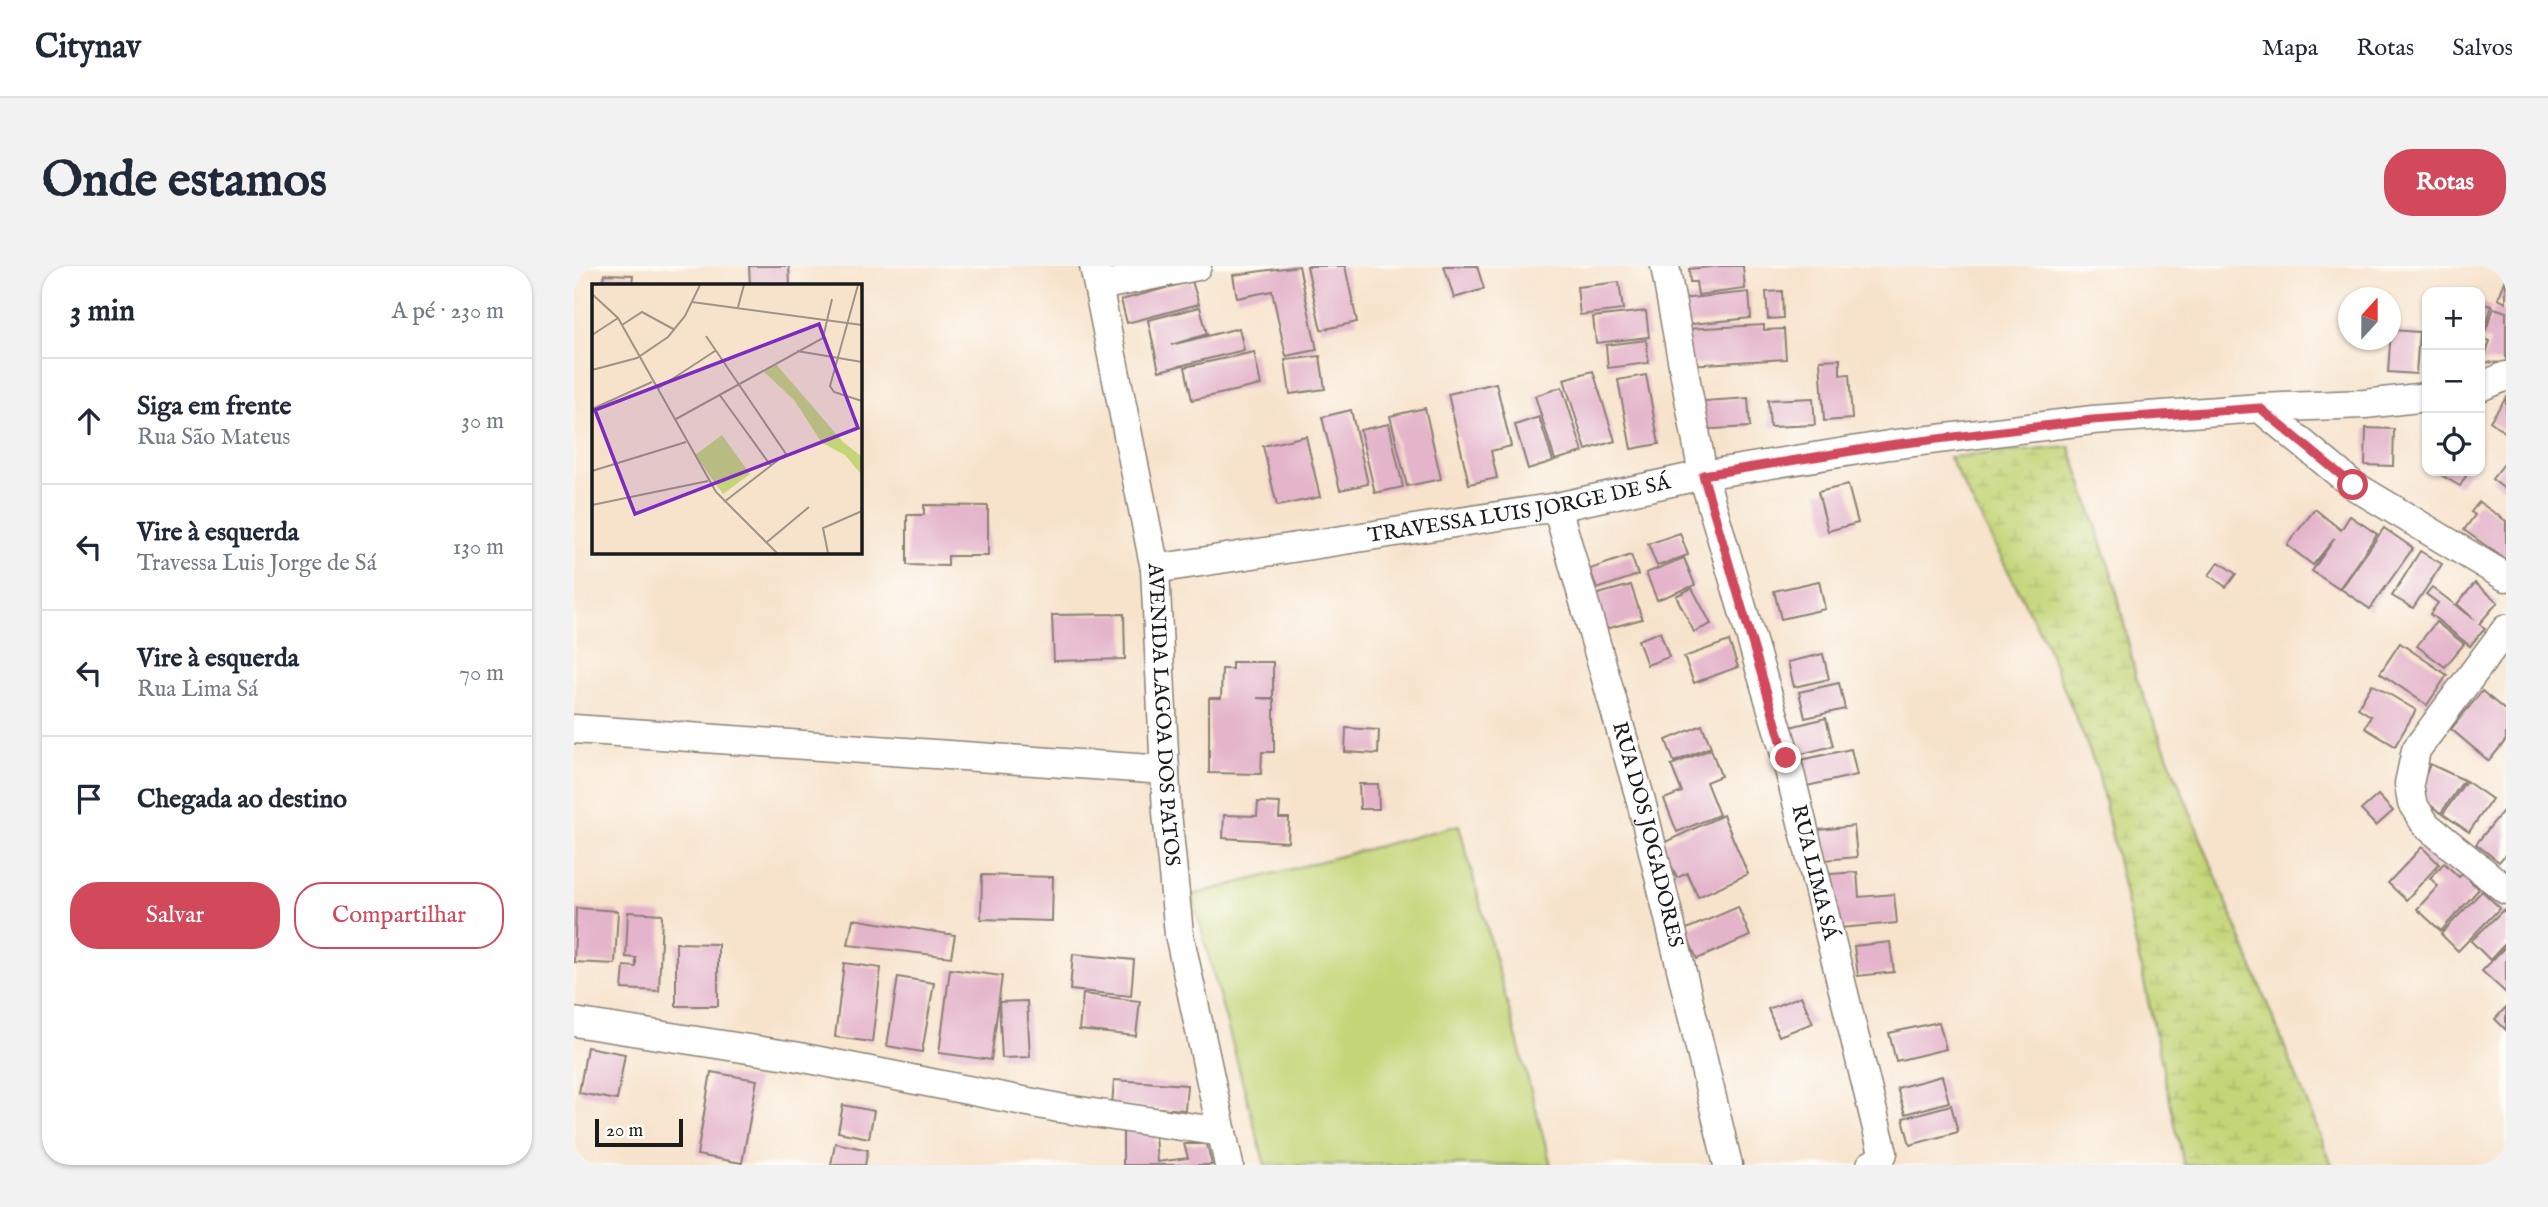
<!DOCTYPE html>
<html lang="pt">
<head>
<meta charset="utf-8">
<style>
  :root { --surface:#fff; --page:#f2f2f3; --text:#1f2937; --muted:#747a83; --line:#e0e1e3; --accent:#d1495b }
  body { margin:0; font-family:"IM FELL English",serif; background:var(--page); color:var(--text) }
  .controls { position:absolute; right:21px; top:21px; display:grid; overflow:hidden; border-radius:14px; box-shadow:0 2px 5px #0004 }
  .controls button { width:63px; height:63px; display:grid; place-items:center; padding:0; border:0; border-bottom:2px solid var(--line); background:var(--surface); color:var(--text); font:35px sans-serif }
  .compass { position:absolute; left:1764px; top:21px; width:63px; height:63px; border-radius:50%; background:var(--surface); box-shadow:0 2px 5px #0004; rotate:21deg }
  .scale { position:absolute; left:21px; bottom:18px; width:88px; box-sizing:border-box; padding-left:7px; border:4px solid #1c1c1c; border-top:0; font-size:19px; line-height:24px; white-space:nowrap; color:#1c1c1c; -webkit-text-stroke:5px #fdfcf7; paint-order:stroke }
  .stop { position:absolute; width:21px; height:21px; margin:-16px; border:5px solid #d1495b; border-radius:50%; background:#fff }
  .stop.end { background:#d1495b; border-color:#fff; box-shadow:0 2px 7px #0008 }
  .list { margin:0; padding:0; list-style:none }
  h2 { display:flex; justify-content:space-between; align-items:center; height:91px; margin:0; padding:0 28px; font-size:30px }
  h2 small { font-size:23px; font-weight:400; color:var(--muted) }
  .list li { display:grid; grid-template-columns:46px 1fr auto; gap:21px; align-items:center; box-sizing:border-box; height:126px; padding:0 28px; border-top:2px solid var(--line) }
  .list b { display:block; font-size:26px; white-space:nowrap }
  .list p { margin:0; font-size:23px; white-space:nowrap; color:var(--muted) }
  .list em { font-size:23px; font-style:normal; color:var(--muted) }
  .actions { display:flex; gap:14px; padding:21px 28px }
  .actions a { flex:1; padding:16px 0; border:2px solid var(--accent); border-radius:28px; text-align:center; font-size:24px; color:var(--accent) }
  .actions .main { background:var(--accent); color:#fff }
  .icon { flex:none; width:38px; height:38px; fill:none; stroke:currentColor; stroke-width:2; stroke-linecap:round; stroke-linejoin:round }
  .map { position:relative; flex:none; width:1932px; height:899px; overflow:hidden; border-radius:28px }
  header { display:flex; align-items:center; gap:42px; box-sizing:border-box; height:98px; padding:0 35px; background:var(--surface); border-bottom:2px solid var(--line) }
  header strong { font-size:33px }
  nav { display:flex; gap:38px; margin-inline-start:auto; font-size:24px }
  .intro { display:flex; align-items:center; justify-content:space-between; box-sizing:border-box; height:168px; padding:0 42px }
  h1 { margin:0; font-size:49px }
  .button { padding:18px 32px; border-radius:28px; background:var(--accent); color:#fff; font-size:24px; font-weight:700 }
  main { display:flex; gap:42px; padding:0 42px }
  aside { flex:1; background:var(--surface); border-radius:28px; box-shadow:0 2px 5px #0004 }
  .map>svg:first-child { display:block }
</style>
</head>
<body>
<header>
<strong>Citynav</strong>
<nav><a>Mapa</a><a>Rotas</a><a>Salvos</a></nav>
</header>
<div class="intro"><h1>Onde estamos</h1><a class="button">Rotas</a></div>
<main>
<aside>
<h2>3 min<small>A pé · 230 m</small></h2>
<ul class="list">
<li><svg class="icon" aria-label="ahead" viewBox="0 0 24 24"><path d="M12 20V5M6 11l6-6 6 6"/></svg><div><b>Siga em frente</b><p>Rua São Mateus</p></div><em>30 m</em></li>
<li><svg class="icon" aria-label="left" viewBox="0 0 24 24"><path d="M17 20v-9H6M10 6l-5 5 5 5"/></svg><div><b>Vire à esquerda</b><p>Travessa Luis Jorge de Sá</p></div><em>130 m</em></li>
<li><svg class="icon" aria-label="left" viewBox="0 0 24 24"><path d="M17 20v-9H6M10 6l-5 5 5 5"/></svg><div><b>Vire à esquerda</b><p>Rua Lima Sá</p></div><em>70 m</em></li>
<li><svg class="icon" aria-label="arrive" viewBox="0 0 24 24"><path d="M6 21V4h12l-3 4 3 4H6"/></svg><div><b>Chegada ao destino</b></div></li>
</ul>
<div class="actions"><a class="main">Salvar</a><a>Compartilhar</a></div>
</aside>
<div class="map">
<svg width="1932" height="899" viewBox="0 0 1932 899">
  <defs>
    <pattern id="wetland-marsh" width="20" height="14" patternUnits="userSpaceOnUse" patternTransform="scale(1.75)"><rect width="20" height="14" fill="#c4d578"/><path d="M1 5h8M5 5V1M11 12h8M15 12V8" fill="none" stroke="#a8b667"/></pattern>
  </defs>
  <rect width="100%" height="100%" fill="#fdfcf7"/>
  <filter id="ink" filterUnits="userSpaceOnUse"><feTurbulence type="fractalNoise" baseFrequency=".0143" numOctaves="2"/><feDisplacementMap in="SourceGraphic" scale="14" xChannelSelector="R" yChannelSelector="G"/><feConvolveMatrix kernelMatrix="1 2 1 2 8 2 1 2 1" color-interpolation-filters="sRGB"/></filter>
  <filter id="wash" filterUnits="userSpaceOnUse"><feTurbulence type="fractalNoise" baseFrequency=".00686" numOctaves="4" result="noise"/><feDisplacementMap in="SourceGraphic" scale="28" xChannelSelector="R" yChannelSelector="G"/><feGaussianBlur stdDeviation="1.57" result="paint"/><feColorMatrix in="noise" values="0 0 0 0 0 0 0 0 0 0 0 0 0 0 0 0 0 1.4 0 .05"/><feComposite in="paint" operator="in"/></filter>
  <g filter="url(#wash)">
    <rect width="100%" height="100%" fill="#f7e3cc"/>
    <!-- grass -->
    <polygon fill="#c4d578" stroke="#70784a" stroke-width="2" points="885,559 977,899 691,899 618,629"/>
    <!-- wetland -->
    <polygon fill="url(#wetland-marsh)" stroke="#70784a" stroke-width="2" points="1496,181 1541,318 1562,411 1758,899 1610,899 1524,506 1472,378 1375,191"/>
    <g id="blocks">
      <!-- building -->
      <g fill="#e4b4ca">
        <polygon points="175,0 215,0 216,19 176,19"/>
        <polygon points="725,0 743,84 712,90 698,25 663,32 659,9"/>
        <polygon points="733,0 771,0 783,56 747,64"/>
        <polygon points="870,0 903,0 910,23 880,32"/>
        <polygon points="1145,0 1169,0 1171,23 1124,29 1122,16 1116,16 1115,3"/>
        <polygon points="30,8 59,9 58,19 29,19"/>
        <polygon points="1932,13 1932,37 1924,33"/>
        <polygon points="618,15 625,38 553,57 547,34"/>
        <polygon points="1045,16 1049,44 1006,49 1003,21"/>
        <polygon points="1208,25 1209,52 1194,53 1192,26"/>
        <polygon points="1175,26 1177,52 1108,59 1106,33"/>
        <polygon points="1906,37 1918,40 1906,77"/>
        <polygon points="626,41 633,68 597,79 665,62 670,84 585,105 574,54"/>
        <polygon points="1920,42 1932,46 1932,97 1909,96 1916,75 1909,72"/>
        <polygon points="1072,45 1075,71 1022,77 1019,51"/>
        <polygon points="1190,59 1190,64 1210,63 1212,93 1114,99 1111,63"/>
        <polygon points="1817,64 1845,66 1842,108 1814,106"/>
        <polygon points="1072,74 1075,97 1034,102 1032,79"/>
        <polygon points="680,86 687,119 618,134 611,101"/>
        <polygon points="746,90 751,123 716,128 711,94"/>
        <polygon points="1266,93 1266,109 1275,108 1278,153 1250,155 1246,94"/>
        <polygon points="1019,105 1041,175 1012,184 990,113"/>
        <polygon points="1072,109 1085,178 1057,183 1044,114"/>
        <polygon points="922,117 937,180 917,185 923,212 895,218 874,128"/>
        <polygon points="988,121 1009,186 981,194 961,130"/>
        <polygon points="1174,132 1176,161 1120,164 1118,136"/>
        <polygon points="1239,132 1241,159 1196,161 1194,134"/>
        <polygon points="1932,132 1932,167 1916,155"/>
        <polygon points="851,142 867,213 833,220 816,150"/>
        <polygon points="777,144 794,218 766,224 748,151"/>
        <polygon points="965,151 979,195 954,203 941,159"/>
        <polygon points="815,158 829,221 801,227 786,164"/>
        <polygon points="1792,162 1820,163 1819,200 1791,199"/>
        <polygon points="732,170 746,231 703,240 689,180"/>
        <polygon points="1930,198 1932,199 1932,224 1918,213"/>
        <polygon points="1860,205 1895,205 1886,220"/>
        <polygon points="1274,219 1284,257 1254,265 1244,226"/>
        <polygon points="1905,236 1932,255 1932,294 1890,264 1901,249 1897,246"/>
        <polygon points="350,239 414,240 414,290 374,290 374,300 333,299 333,249 350,249"/>
        <polygon points="1741,243 1767,264 1776,250 1803,268 1765,323 1738,305 1761,272 1739,299 1713,279"/>
        <polygon points="1810,262 1839,282 1796,343 1767,323"/>
        <polygon points="1106,267 1114,289 1083,300 1074,278"/>
        <polygon points="1846,285 1868,298 1839,342 1818,330"/>
        <polygon points="1057,289 1064,309 1023,323 1016,303"/>
        <polygon points="1110,292 1121,319 1083,334 1072,307"/>
        <polygon points="1645,296 1662,308 1652,321 1635,309"/>
        <polygon points="1245,315 1251,343 1207,353 1200,325"/>
        <polygon points="1901,317 1924,336 1905,358 1911,362 1896,380 1856,348 1864,337 1852,328 1858,321 1901,354 1883,338"/>
        <polygon points="1057,319 1068,353 1028,364 1017,330"/>
        <polygon points="1118,322 1137,358 1120,366 1102,330"/>
        <polygon points="550,348 551,393 480,395 478,349"/>
        <polygon points="1862,356 1890,378 1871,401 1843,380"/>
        <polygon points="1086,366 1095,391 1073,399 1064,374"/>
        <polygon points="1155,375 1164,401 1120,417 1110,391"/>
        <polygon points="1826,377 1873,409 1853,439 1806,407"/>
        <polygon points="1249,388 1255,413 1220,421 1214,396"/>
        <polygon points="658,396 699,396 699,432 683,432 700,433 700,486 688,486 687,508 635,507 635,432 647,432 648,403 658,403"/>
        <polygon points="1265,417 1271,443 1231,452 1225,426"/>
        <polygon points="1798,418 1842,444 1821,480 1791,462 1797,450 1784,442"/>
        <polygon points="1908,425 1932,445 1932,474 1915,495 1877,463"/>
        <polygon points="1252,452 1259,480 1219,490 1212,462"/>
        <polygon points="1128,459 1137,481 1100,496 1092,474"/>
        <polygon points="772,462 805,464 804,488 771,486"/>
        <polygon points="1137,483 1147,510 1132,516 1145,549 1103,566 1090,533 1108,526 1097,499"/>
        <polygon points="1277,483 1283,509 1228,521 1222,495"/>
        <polygon points="1856,498 1890,514 1867,547 1843,529"/>
        <polygon points="1892,515 1918,533 1895,566 1869,548"/>
        <polygon points="785,518 804,518 805,543 786,543"/>
        <polygon points="1804,529 1819,545 1802,560 1787,544"/>
        <polygon points="684,536 706,537 705,552 715,552 714,576 649,572 650,549 683,550"/>
        <polygon points="1932,541 1932,588 1925,596 1902,578"/>
        <polygon points="1149,549 1174,608 1124,631 1113,607 1103,612 1087,578"/>
        <polygon points="1280,560 1283,591 1239,595 1236,565"/>
        <polygon points="1848,581 1865,598 1832,634 1814,617"/>
        <polygon points="1870,597 1885,611 1894,602 1902,610 1896,615 1905,623 1867,665 1843,643 1864,620 1856,612"/>
        <polygon points="1283,606 1285,631 1320,628 1323,657 1254,663 1244,609"/>
        <polygon points="408,609 479,611 478,655 407,653"/>
        <polygon points="1908,625 1926,642 1884,685 1867,668"/>
        <polygon points="1164,641 1176,670 1123,693 1110,664"/>
        <polygon points="2,642 44,645 41,698 0,696"/>
        <polygon points="1929,644 1932,647 1932,677 1916,694 1897,675"/>
        <polygon points="54,646 88,648 85,725 48,723 50,700 62,701 62,692 52,691"/>
        <polygon points="279,653 381,669 377,691 274,679"/>
        <polygon points="1316,676 1320,706 1284,710 1280,680"/>
        <polygon points="102,677 144,678 144,740 102,740"/>
        <polygon points="1932,680 1932,727 1908,705"/>
        <polygon points="499,688 560,694 557,730 496,724"/>
        <polygon points="270,697 307,702 298,776 261,771"/>
        <polygon points="376,703 428,710 417,794 365,787"/>
        <polygon points="324,711 360,717 348,786 313,780"/>
        <polygon points="509,728 566,735 562,770 505,764"/>
        <polygon points="1227,730 1239,757 1205,770 1194,743"/>
        <polygon points="453,735 456,791 428,792 425,736"/>
        <polygon points="1932,741 1932,764 1921,753"/>
        <polygon points="1365,756 1372,783 1322,795 1315,767"/>
        <polygon points="13,781 51,788 43,834 5,827"/>
        <polygon points="137,806 183,814 168,897 123,889"/>
        <polygon points="1368,810 1375,836 1331,848 1323,822"/>
        <polygon points="540,814 613,819 611,844 538,839"/>
        <polygon points="269,839 300,845 295,872 264,866"/>
        <polygon points="1377,839 1384,866 1336,879 1329,852"/>
        <polygon points="549,865 581,869 583,896 614,892 610,878 633,878 638,899 549,899"/>
        <polygon points="261,877 294,884 291,899 257,899"/>
      </g>
    </g>
  </g>
  <g filter="url(#ink)">
    <use href="#blocks" fill-opacity="0" stroke="#8a8074" stroke-width="2"/>
    <g fill="none" stroke-linecap="round" stroke-linejoin="round">
      <!-- street casing -->
      <g stroke="#8a8074" stroke-width="31">
        <g id="street">
          <path id="s1" d="M520 0 581 303 593 547 605 668 655 899"/>
          <path id="s2" d="M1091 0 1129 209 1212 491 1309 887 1306 894 1297 899"/>
          <polyline points="525,20 623,0"/>
          <polyline points="1906,121 1932,110"/>
          <polyline points="1686,142 1779,219 1932,311"/>
          <path id="s3" d="M983 241 1067 535 1154 899"/>
          <path id="s4" d="M581 303 983 241 1129 209 1315 179 1519 154 1686 142 1791 138 1853 131"/>
          <polyline points="1932,363 1842,484 1835,518 1838,537 1852,559 1932,624"/>
          <polyline points="0,463 591,504"/>
          <polyline points="0,756 220,790 485,842 648,866"/>
        </g>
      </g>
      <!-- street -->
      <use href="#street" stroke="#fff" stroke-width="28"/>
    </g>
  </g>
  <g fill="none" stroke-linecap="round" stroke-linejoin="round" filter="url(#ink)">
    <!-- route -->
    <polyline stroke="#d1495b" stroke-width="9" points="1212,492 1129,209 1315,179 1518,154 1686,142 1779,219"/>
  </g>
  <g text-anchor="middle" dominant-baseline="central" stroke-width="5" stroke-linejoin="round" paint-order="stroke">
    <!-- street labels -->
    <g font-size="21" fill="#1c1c1c" stroke="#fdfcf7">
      <text stroke="none"><textPath href="#s4" startOffset="369">TRAVESSA LUIS JORGE DE SÁ</textPath></text>
      <text stroke="none"><textPath href="#s1" startOffset="455">AVENIDA LAGOA DOS PATOS</textPath></text>
      <text stroke="none"><textPath href="#s3" startOffset="340">RUA DOS JOGADORES</textPath></text>
      <text stroke="none"><textPath href="#s2" startOffset="625">RUA LIMA SÁ</textPath></text>
    </g>
  </g>
  <!-- overview -->
  <g transform="translate(18 18)">
    <rect width="270" height="270" fill="#f7e3cc"/>
    <path d="M130 151 158 190 131 210 103 171Z" fill="#c4d578"/>
    <path d="M184 80 251 158 269 172V190L253 171 230 159 202 116 171 87Z" fill="#c4d578"/>
    <path fill="none" stroke="#9f9386" stroke-width="2" d="M266 1 238 102 242 108 270 117M0 10 26 34 124 208 185 269M100 18 270 41M146 23 152 1M30 41 50 28 83 46M0 51 26 34M114 52 194 170 132 218M205 67 270 78M0 86 45 74 76 53 93 32 108 1M65 105 123 67M127 110 179 182M0 125 60 98M84 135 231 54 240 15M0 187 94 158M0 221 116 197M175 258 217 223M236 269 231 244 270 227"/>
    <path fill="#7b2cbf" fill-opacity="0.15" stroke="#7b2cbf" stroke-width="3.5" d="M227 40 266 144 43 230 3 126Z"/>
    <rect width="270" height="270" fill="none" stroke="#1c1c1c" stroke-width="3.5"/>
  </g>
</svg>
<div class="controls">
<button>+</button>
<button>−</button>
<button><svg class="icon" aria-label="locate" viewBox="0 0 24 24"><circle cx="12" cy="12" r="6"/><path d="M12 2v4M12 18v4M2 12h4M18 12h4"/></svg></button>
</div>
<svg class="compass" viewBox="-18 -18 36 36"><path d="M0-13l5 13h-10z" fill="#e53935"/><path d="M0 13l5-13h-10z" fill="#747a83"/></svg>
<div class="scale">20 m</div>
<div class="stop" style="left:1779px;top:219px"></div>
<div class="stop end" style="left:1212px;top:492px"></div>
</div>
</main>
</body>
</html>
